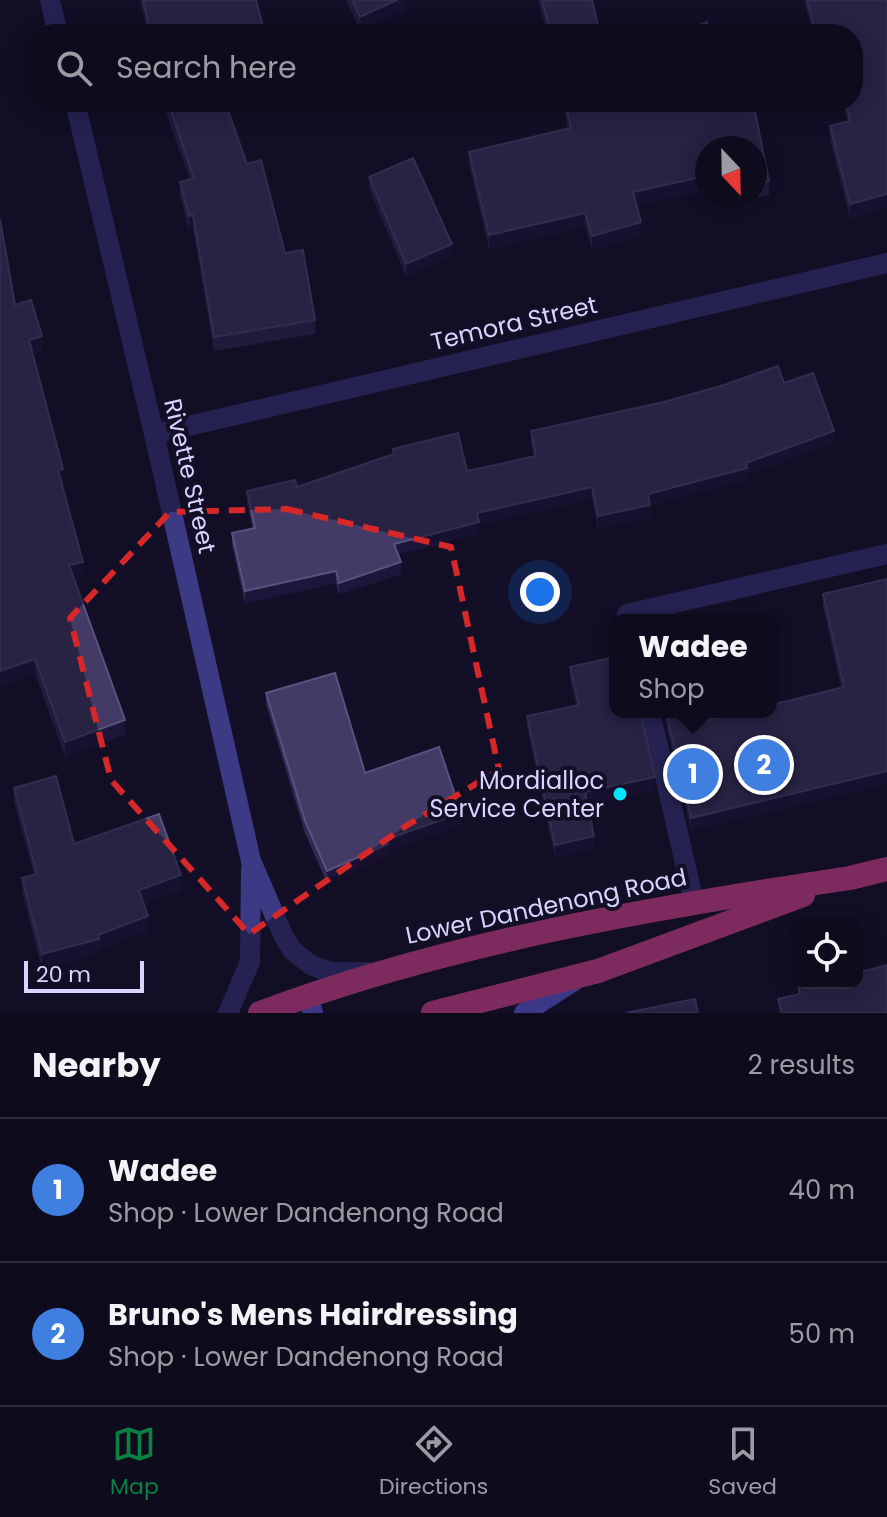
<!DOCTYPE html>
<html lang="en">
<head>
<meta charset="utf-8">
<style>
  :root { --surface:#0e0b1c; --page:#171425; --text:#f1f3f6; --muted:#9b9ba3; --line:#2e2b3b; --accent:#0b8043 }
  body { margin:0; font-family:Poppins,sans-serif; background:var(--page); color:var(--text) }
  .controls { position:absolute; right:24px; bottom:24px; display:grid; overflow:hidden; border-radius:16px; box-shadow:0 4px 20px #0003 }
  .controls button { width:72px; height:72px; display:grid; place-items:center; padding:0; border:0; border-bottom:2px solid var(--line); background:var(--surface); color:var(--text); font:40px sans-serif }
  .compass { position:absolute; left:695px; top:136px; width:72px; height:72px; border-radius:50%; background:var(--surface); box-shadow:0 4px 20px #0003; rotate:158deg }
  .scale { position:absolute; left:24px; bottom:20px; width:120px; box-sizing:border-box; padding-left:8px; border:4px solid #d9d4ff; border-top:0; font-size:22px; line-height:28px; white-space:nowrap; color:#d9d4ff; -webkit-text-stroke:6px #130f26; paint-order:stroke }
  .you { position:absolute; left:540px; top:592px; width:28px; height:28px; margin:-20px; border:6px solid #fff; border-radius:50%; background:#1a73e8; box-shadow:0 0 0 12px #1a73e833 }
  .badge { display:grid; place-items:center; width:52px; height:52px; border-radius:50%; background:var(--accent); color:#fff; font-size:26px; font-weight:700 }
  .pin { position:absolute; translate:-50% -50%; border:4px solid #fff; box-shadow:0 2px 8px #0006 }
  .popup { position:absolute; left:609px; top:614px; width:168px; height:104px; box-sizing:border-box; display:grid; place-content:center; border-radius:16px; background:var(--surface); filter:drop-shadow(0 2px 6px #0005); font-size:26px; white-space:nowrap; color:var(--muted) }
  .popup b { font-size:30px; color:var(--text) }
  .popup::after { content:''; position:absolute; left:50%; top:100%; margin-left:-16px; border:16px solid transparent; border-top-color:var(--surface) }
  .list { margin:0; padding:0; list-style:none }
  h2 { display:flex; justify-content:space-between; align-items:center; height:104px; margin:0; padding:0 32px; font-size:34px }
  h2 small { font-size:26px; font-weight:400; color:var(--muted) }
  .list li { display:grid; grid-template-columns:52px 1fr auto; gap:24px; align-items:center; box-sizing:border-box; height:144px; padding:0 32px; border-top:2px solid var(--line) }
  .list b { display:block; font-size:30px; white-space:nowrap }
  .list p { margin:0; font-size:26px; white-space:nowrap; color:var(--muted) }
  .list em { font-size:26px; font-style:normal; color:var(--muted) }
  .icon { flex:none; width:44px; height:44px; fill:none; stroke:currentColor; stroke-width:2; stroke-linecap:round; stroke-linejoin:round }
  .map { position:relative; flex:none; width:887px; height:1013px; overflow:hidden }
  .search { position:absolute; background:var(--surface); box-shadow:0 4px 20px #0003; left:24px; right:24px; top:24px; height:88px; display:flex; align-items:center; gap:20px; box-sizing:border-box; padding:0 28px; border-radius:32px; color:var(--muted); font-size:30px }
  .sheet { height:392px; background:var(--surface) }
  nav { display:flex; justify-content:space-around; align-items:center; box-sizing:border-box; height:112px; border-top:2px solid var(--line); background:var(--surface); font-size:22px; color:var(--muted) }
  nav a { display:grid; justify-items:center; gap:4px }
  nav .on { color:var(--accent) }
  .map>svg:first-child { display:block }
</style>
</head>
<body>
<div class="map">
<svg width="887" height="1013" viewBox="0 0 887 1013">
  <rect width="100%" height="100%" fill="#130f26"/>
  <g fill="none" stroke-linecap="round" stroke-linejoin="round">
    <!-- lane -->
    <g stroke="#3d3a85" stroke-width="20">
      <polyline points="628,620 627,614 887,554"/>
      <polyline points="650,712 694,902"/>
    </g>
    <!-- street -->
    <g stroke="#3d3a85" stroke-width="20">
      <polyline points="50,0 58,34"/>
      <polyline points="75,102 154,434 251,861 284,937 293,951 311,965 330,972 368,972"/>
      <polyline points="154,434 887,263"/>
      <polyline points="228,1013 250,962 251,869"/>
    </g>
    <!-- secondary -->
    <g stroke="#6f6bff" stroke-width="20">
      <polyline points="308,998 313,1013"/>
      <polyline points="524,1013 574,981"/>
    </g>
    <!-- highway -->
    <g stroke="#ff4fa3" stroke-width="24">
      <path d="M260 1013C450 942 651 908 850 878L887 869"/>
      <polyline points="433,1013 598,971 803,895"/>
    </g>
  </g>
  <!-- wall -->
  <g fill="#312854">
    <polygon points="140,0 256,0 265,34 148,34"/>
    <polygon points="346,0 405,0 405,10 360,30"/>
    <polygon points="538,0 592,0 600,34 547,34"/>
    <polygon points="804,0 887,0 887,208 850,218 830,140 830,126 847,122 843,102 853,102 853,34 813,34"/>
    <polygon points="164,102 225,102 247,164 315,320 315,334 214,351 193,229 189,230 180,196 180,182 190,179 166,113"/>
    <polygon points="562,102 737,102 769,181 769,195 738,201 737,196 755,196 755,148 707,148 707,190 636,205 641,235 592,250 585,226 489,249 469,165 469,152 568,129"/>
    <polygon points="369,177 452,256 406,276 369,189"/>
    <polygon points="0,219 15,305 42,351 33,354 83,576 74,579 125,734 65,757 35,673 0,686"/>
    <polygon points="784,383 834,443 747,474 747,480 650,505 650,517 598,528 592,499 479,524 479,534 398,554 401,574 339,594 336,583 245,603 232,545 232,533 253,529 247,502 247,491 297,487 393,455 393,449 467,471 534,456 531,443 531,431"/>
    <polygon points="823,594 887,784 691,830 663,712 700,712 702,721 841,688 823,607"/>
    <polygon points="570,667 655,790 587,805 594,849 555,858 527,728 527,716 576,705 570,680"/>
    <polygon points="266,693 365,773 461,825 388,850 388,856 327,883 305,833 266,704"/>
    <polygon points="14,788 74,844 181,890 143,903 148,931 99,949 99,953 42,969 22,892 22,878 34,875 14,802"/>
    <polygon points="857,983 887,1013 779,1013 778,999 798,994 798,984"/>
  </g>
  <!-- shaded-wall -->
  <g fill="#1d163a">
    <polygon points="397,0 405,0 405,10 360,30 360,17"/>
    <polygon points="831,25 831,34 815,34 815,29"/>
    <polygon points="707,176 707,190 633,206 633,192"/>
    <polygon points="887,194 887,208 850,218 850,204"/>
    <polygon points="585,213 585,226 489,249 489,235"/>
    <polygon points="193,215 193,229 189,230 189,216"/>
    <polygon points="641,222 641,235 592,250 592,236"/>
    <polygon points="452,244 452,256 406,276 406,264"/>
    <polygon points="42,336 42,351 29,355 29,340"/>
    <polygon points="834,431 834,443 747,474 747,480 650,505 650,517 598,528 598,516 648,494 746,463"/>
    <polygon points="63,469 63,483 58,485 58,470"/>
    <polygon points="592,487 592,499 479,524 479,534 394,555 394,544 477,513"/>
    <polygon points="83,562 83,576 69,580 69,565"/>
    <polygon points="401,562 401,574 339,594 339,583"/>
    <polygon points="336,571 336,583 245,603 245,591"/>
    <polygon points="35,659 35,673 0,686 0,671"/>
    <polygon points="125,720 125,734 65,757 65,742"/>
    <polygon points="887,771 887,784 691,830 691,818"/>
    <polygon points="655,777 655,790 585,805 585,792"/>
    <polygon points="461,813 461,825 388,850 388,856 327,883 327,871 385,840"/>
    <polygon points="594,836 594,849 555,858 555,845"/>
    <polygon points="181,875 181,890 139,905 139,890"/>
    <polygon points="148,916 148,931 99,949 99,953 42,969 42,954"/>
  </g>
  <!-- building -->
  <g fill="#433a66" stroke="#5a527e" stroke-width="2">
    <polygon points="143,0 256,0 265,34 151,34"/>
    <polygon points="352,0 397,0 360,17"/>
    <polygon points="542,0 592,0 600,34 551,34"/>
    <polygon points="807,0 887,0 887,194 850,204 830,126 850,121 846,102 853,102 853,34 833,34 831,25 815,29"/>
    <polygon points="707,22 711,34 676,34"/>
    <polygon points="168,102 225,102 247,164 261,160 285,253 303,250 315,320 214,337 193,215 189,216 180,182 194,178"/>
    <polygon points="565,102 737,102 738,103 753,102 769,181 755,184 755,148 707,148 707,176 633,192 641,222 592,236 585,213 489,235 469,152 571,128"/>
    <polygon points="413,158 452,244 406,264 369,177"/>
    <polygon points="0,219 15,305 31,300 42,336 29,340 63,469 58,470 83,562 69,565 125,720 65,742 35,659 0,671"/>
    <polygon points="778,366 784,383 813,373 834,431 746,463 747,468 648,494 650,505 598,516 592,487 477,513 479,522 394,544 401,562 339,583 336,571 245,591 232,533 255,528 247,491 295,480 297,487 394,454 393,449 458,433 467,471 536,456 531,431 664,402 724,385"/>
    <polygon points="887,579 887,771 691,818 666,712 700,712 702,721 741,712 771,712 771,705 844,687 823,594"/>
    <polygon points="615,657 615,712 640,712 655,777 585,792 594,836 555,845 527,716 579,705 570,667"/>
    <polygon points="335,673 365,773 439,747 461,813 385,840 388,844 327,871 305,821 266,693"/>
    <polygon points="56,776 74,844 159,814 181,875 139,890 148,916 98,935 99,939 42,954 22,878 37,874 14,788"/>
    <polygon points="887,965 887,1013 782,1013 778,999 800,994 798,984 857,983 857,973"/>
    <polygon points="695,999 698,1013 625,1013"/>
  </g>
  <!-- marked area -->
  <path d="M0 0H887V1013H0ZM287 509 451 547 499 770 406 826 249 934 111 780 70 618 170 512Z" fill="#130f26" fill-opacity=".55" fill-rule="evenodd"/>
  <path fill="none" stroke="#d62828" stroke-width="6" stroke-dasharray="16 10" stroke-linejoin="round" d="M287 509 451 547 499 770 406 826 249 934 111 780 70 618 170 512Z"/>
  <!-- markers -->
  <circle fill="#00e5ff" stroke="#130f26" stroke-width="3" cx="620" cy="794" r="8"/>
  <g text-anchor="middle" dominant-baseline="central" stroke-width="8" stroke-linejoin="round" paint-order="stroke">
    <!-- street labels -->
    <g font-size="24" fill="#d9d4ff" stroke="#130f26">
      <text transform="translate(514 323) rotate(-13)">Temora Street</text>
      <text transform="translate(190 476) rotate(77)">Rivette Street</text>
      <text transform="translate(546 906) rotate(-12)">Lower Dandenong Road</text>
    </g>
    <!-- poi labels -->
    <g font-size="24" fill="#d9d4ff" stroke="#130f26" text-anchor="end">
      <text x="604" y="780">Mordialloc<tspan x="604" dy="28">Service Center</tspan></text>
    </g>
  </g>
</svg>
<div class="controls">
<button><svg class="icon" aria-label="locate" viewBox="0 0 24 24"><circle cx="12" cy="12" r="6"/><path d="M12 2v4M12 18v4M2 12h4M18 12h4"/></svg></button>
</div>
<svg class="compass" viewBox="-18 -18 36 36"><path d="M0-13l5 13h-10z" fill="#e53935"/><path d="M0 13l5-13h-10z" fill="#9b9ba3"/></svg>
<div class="scale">20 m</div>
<div class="you"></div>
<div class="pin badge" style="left:693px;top:774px;background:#3f7fe0">1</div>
<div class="popup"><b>Wadee</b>Shop</div>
<div class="pin badge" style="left:764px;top:765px;background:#3f7fe0">2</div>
<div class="search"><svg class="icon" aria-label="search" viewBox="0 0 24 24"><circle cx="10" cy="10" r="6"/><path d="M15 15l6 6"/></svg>Search here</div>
</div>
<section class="sheet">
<h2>Nearby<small>2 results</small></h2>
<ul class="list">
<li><span class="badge" style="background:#3f7fe0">1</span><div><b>Wadee</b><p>Shop · Lower Dandenong Road</p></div><em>40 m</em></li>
<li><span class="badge" style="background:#3f7fe0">2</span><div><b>Bruno's Mens Hairdressing</b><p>Shop · Lower Dandenong Road</p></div><em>50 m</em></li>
</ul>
</section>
<nav>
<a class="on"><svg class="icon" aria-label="map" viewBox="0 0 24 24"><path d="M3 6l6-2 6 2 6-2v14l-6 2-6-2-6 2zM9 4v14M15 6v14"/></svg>Map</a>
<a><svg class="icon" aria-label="directions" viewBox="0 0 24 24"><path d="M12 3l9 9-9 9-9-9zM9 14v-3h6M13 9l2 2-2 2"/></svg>Directions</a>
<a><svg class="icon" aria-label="saved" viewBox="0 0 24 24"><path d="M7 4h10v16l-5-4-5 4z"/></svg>Saved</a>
</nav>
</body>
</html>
